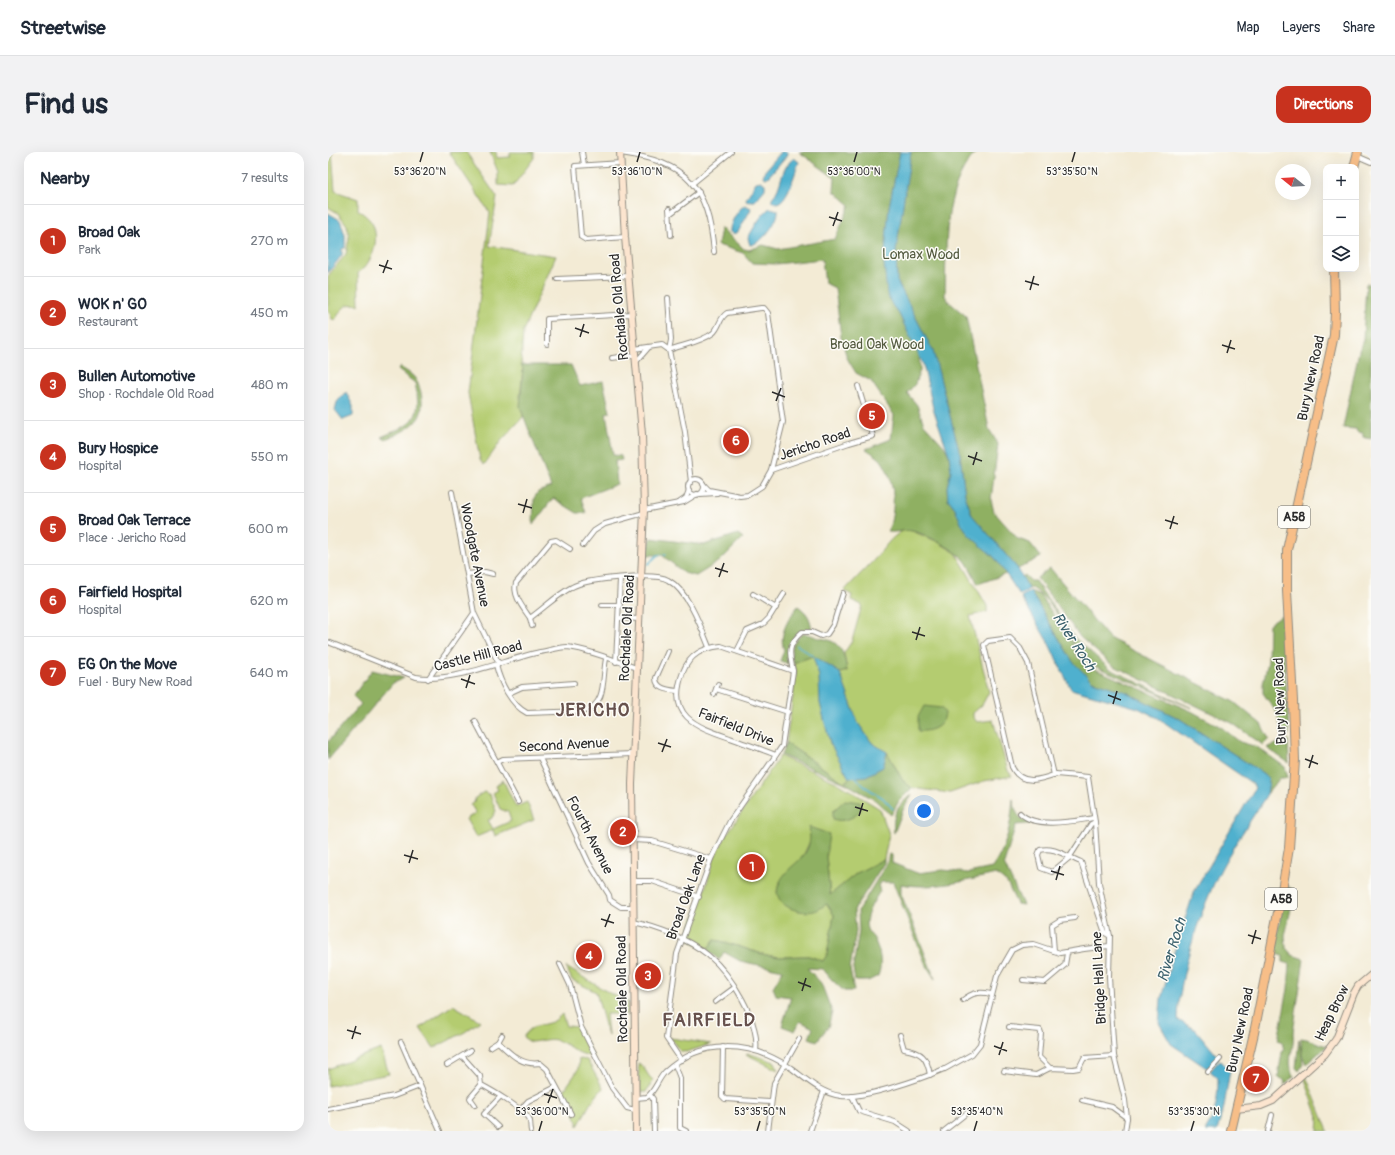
<!DOCTYPE html>
<html lang="en">
<head>
<meta charset="utf-8">
<style>
  :root { --surface:#fff; --page:#f2f2f3; --text:#1f2937; --muted:#747a83; --line:#e0e1e3; --accent:#c8321e }
  body { margin:0; font-family:Pangolin,sans-serif; background:var(--page); color:var(--text) }
  .controls { position:absolute; right:12px; top:12px; display:grid; overflow:hidden; border-radius:8px; box-shadow:0 4px 16px #0002 }
  .controls button { width:36px; height:36px; display:grid; place-items:center; padding:0; border:0; border-bottom:1px solid var(--line); background:var(--surface); color:var(--text); font:20px sans-serif }
  .compass { position:absolute; left:947px; top:12px; width:36px; height:36px; border-radius:50%; background:var(--surface); box-shadow:0 4px 16px #0002; rotate:288deg }
  .you { position:absolute; left:596px; top:659px; width:14px; height:14px; margin:-10px; border:3px solid #fff; border-radius:50%; background:#1a73e8; box-shadow:0 0 0 6px #1a73e833 }
  .badge { display:grid; place-items:center; width:26px; height:26px; border-radius:50%; background:var(--accent); color:#fff; font-size:13px; font-weight:700 }
  .pin { position:absolute; translate:-50% -50%; border:2px solid #fff; box-shadow:0 1px 4px #0006 }
  .list { margin:0; padding:0; list-style:none }
  h2 { display:flex; justify-content:space-between; align-items:center; height:52px; margin:0; padding:0 16px; font-size:17px }
  h2 small { font-size:13px; font-weight:400; color:var(--muted) }
  .list li { display:grid; grid-template-columns:26px 1fr auto; gap:12px; align-items:center; box-sizing:border-box; height:72px; padding:0 16px; border-top:1px solid var(--line) }
  .list b { display:block; font-size:15px; white-space:nowrap }
  .list p { margin:0; font-size:13px; white-space:nowrap; color:var(--muted) }
  .list em { font-size:13px; font-style:normal; color:var(--muted) }
  .icon { flex:none; width:22px; height:22px; fill:none; stroke:currentColor; stroke-width:2; stroke-linecap:round; stroke-linejoin:round }
  .map { position:relative; flex:none; width:1043px; height:979px; overflow:hidden; border-radius:12px }
  header { display:flex; align-items:center; gap:24px; box-sizing:border-box; height:56px; padding:0 20px; background:var(--surface); border-bottom:1px solid var(--line) }
  header strong { font-size:19px }
  nav { display:flex; gap:22px; margin-inline-start:auto; font-size:14px }
  .intro { display:flex; align-items:center; justify-content:space-between; box-sizing:border-box; height:96px; padding:0 24px }
  h1 { margin:0; font-size:28px }
  .button { padding:10px 18px; border-radius:12px; background:var(--accent); color:#fff; font-size:14px; font-weight:700 }
  main { display:flex; gap:24px; padding:0 24px }
  aside { flex:1; background:var(--surface); border-radius:12px; box-shadow:0 4px 16px #0002 }
  .map>svg:first-child { display:block }
</style>
</head>
<body>
<header>
<strong>Streetwise</strong>
<nav><a>Map</a><a>Layers</a><a>Share</a></nav>
</header>
<div class="intro"><h1>Find us</h1><a class="button">Directions</a></div>
<main>
<aside>
<h2>Nearby<small>7 results</small></h2>
<ul class="list">
<li><span class="badge">1</span><div><b>Broad Oak</b><p>Park</p></div><em>270 m</em></li>
<li><span class="badge">2</span><div><b>WOK n' GO</b><p>Restaurant</p></div><em>450 m</em></li>
<li><span class="badge">3</span><div><b>Bullen Automotive</b><p>Shop · Rochdale Old Road</p></div><em>480 m</em></li>
<li><span class="badge">4</span><div><b>Bury Hospice</b><p>Hospital</p></div><em>550 m</em></li>
<li><span class="badge">5</span><div><b>Broad Oak Terrace</b><p>Place · Jericho Road</p></div><em>600 m</em></li>
<li><span class="badge">6</span><div><b>Fairfield Hospital</b><p>Hospital</p></div><em>620 m</em></li>
<li><span class="badge">7</span><div><b>EG On the Move</b><p>Fuel · Bury New Road</p></div><em>640 m</em></li>
</ul>
</aside>
<div class="map">
<svg width="1043" height="979" viewBox="0 0 1043 979">
  <rect width="100%" height="100%" fill="#fdfcf7"/>
  <filter id="ink" filterUnits="userSpaceOnUse"><feTurbulence type="fractalNoise" baseFrequency=".025" numOctaves="2"/><feDisplacementMap in="SourceGraphic" scale="8" xChannelSelector="R" yChannelSelector="G"/><feConvolveMatrix kernelMatrix="1 2 1 2 8 2 1 2 1" color-interpolation-filters="sRGB"/></filter>
  <filter id="wash" filterUnits="userSpaceOnUse"><feTurbulence type="fractalNoise" baseFrequency=".012" numOctaves="4" result="noise"/><feDisplacementMap in="SourceGraphic" scale="16" xChannelSelector="R" yChannelSelector="G"/><feGaussianBlur stdDeviation="0.9" result="paint"/><feColorMatrix in="noise" values="0 0 0 0 0 0 0 0 0 0 0 0 0 0 0 0 0 1.4 0 .05"/><feComposite in="paint" operator="in"/></filter>
  <g filter="url(#wash)">
    <rect width="100%" height="100%" fill="#f3ebd5"/>
    <!-- green -->
    <g fill="#b4cc70" stroke="#707c4e">
      <path d="M0 0H4L7 39 30 47V58C37 63 44 68 46 76 51 92 43 112 30 121L31 153C17 150 14 157 7 168L4 167 0 157V124L18 102 21 86 19 73 10 61 0 55Z"/>
      <polygon points="121,0 138,0 169,45 161,94 228,104 195,179 193,213 195,216 192,245 195,265 173,289 156,313 152,308 140,241 162,61"/>
      <polygon points="162,0 168,0 169,6 182,5 182,0 206,0 206,6 185,34 170,33 170,20"/>
      <path d="M577 378 584 379 608 389 628 401 659 454V460L642 464 661 540 654 553 645 561V565L649 570 665 568 680 619 684 624 656 629 622 641 584 636 575 629 559 600 544 591 530 571 512 521 519 519 516 501 524 489 534 453 523 448 524 443 516 439C525 429 535 420 544 410 555 399 562 384 577 378Z"/>
      <polygon points="485,504 491,524 492,551 502,591 521,626 517,631 458,591 468,524 468,517 465,511"/>
      <path d="M452 604 510 631 552 657 561 682 556 707 529 721 502 743 498 704 499 693 481 676 483 687 474 706 451 731 449 740 453 750 499 752 506 763 499 803 495 809C489 807 482 803 477 804 465 804 455 806 443 804 423 800 406 791 386 788L379 798 358 786 378 734 386 706 399 682Z"/>
      <polygon points="175,628 188,655 199,650 206,668 167,684 165,678 148,685 138,667 148,661 143,653 146,651 147,646 156,640 162,643 168,659 163,667 160,668 165,677 183,669 180,660 172,657 165,641 170,638 168,634"/>
      <polygon points="238,815 283,842 300,849 300,862 278,862 280,884 268,840 244,828"/>
      <polygon points="125,853 152,869 137,880 106,896 92,876"/>
      <path d="M234 862 238 874 250 875 265 904C247 903 242 892 228 888 220 886 210 890 202 890L195 885C206 871 209 875 224 870 227 869 231 865 234 862Z"/>
      <polygon points="342,886 383,892 358,900 352,899"/>
      <polygon points="53,897 61,922 0,934 0,917"/>
      <polygon points="419,901 447,910 450,918 418,902"/>
      <path d="M251 907 259 908 275 936 262 952 250 974C249 967 244 959 246 952L234 941 246 924 250 917Z"/>
      <path d="M310 911C318 915 318 923 325 928L318 940H312Z"/>
      <polygon points="978,924 1000,979 990,979 991,967 976,925"/>
    </g>
    <!-- forest -->
    <g fill="#8fb062" stroke="#5d6e46">
      <path d="M471 0H572L561 55 556 111 564 153 571 162 591 203 592 218 587 232 579 241 589 253 596 272 616 294 621 303 623 319 619 335 620 347 627 356 633 371 641 383 667 406 678 422 650 432C646 425 643 417 638 410 629 398 599 383 585 379 578 377 569 381 560 380 568 357 568 329 553 308 549 304 543 300 538 297L563 287 566 263 543 229 528 221 519 206 513 185 507 136 497 131 494 107 448 112 424 111 415 101 390 93 393 76 416 97 421 98 435 93 450 97 507 87 522 53 506 39 507 26Z"/>
      <path d="M583 0H648C613 39 619 95 617 144L621 150 638 164 661 277 670 292 663 348 666 360 690 387 702 391 713 405 690 417 644 363 637 343 632 302 605 199 569 129 568 99Z"/>
      <polygon points="1038,132 1043,132 1043,287 1035,285 1035,281 1029,280 1028,277 1015,276 1031,199 1035,188"/>
      <polygon points="193,213 243,213 252,234 275,229 282,260 278,261 285,303 293,304 294,308 287,309 289,332 253,346 258,361 249,361 225,346 205,373 206,346 210,340 223,335 192,255 195,216"/>
      <path d="M72 215C76 218 81 220 85 224 94 233 98 258 89 268 82 277 68 283 57 287L53 285C85 272 95 268 87 231L70 218Z"/>
      <polygon points="410,382 415,386 392,409 368,424 356,421 334,403 319,403 323,386 376,393"/>
      <polygon points="722,416 781,486 906,550 933,572 941,587 935,593 904,571 784,513 752,485 709,426"/>
      <path d="M697 423 703 429H707L748 487 782 517 864 556 762 512C739 490 732 453 704 436L701 437 694 425Z"/>
      <polygon points="702,439 712,443 744,490 748,503 760,514 863,559 893,575 912,590 929,595 957,615 960,626 952,626 939,642 941,629 936,622 852,567 798,540 764,529 745,510"/>
      <path d="M470 454C480 461 483 468 484 479H473C463 489 458 498 462 512L452 509 456 498C450 482 461 466 470 454Z"/>
      <polygon points="954,463 961,582 954,583 949,561 935,541 935,532 940,509 941,472"/>
      <path d="M474 482C485 482 485 485 492 486 513 489 516 500 519 519L512 521 485 504 465 511C461 498 464 490 474 482Z"/>
      <polygon points="44,518 76,526 65,531 0,608 0,590 33,552 25,544"/>
      <path d="M596 554 613 556 617 561C616 575 603 580 590 579V565Z"/>
      <polygon points="956,588 960,588 961,611 939,596"/>
      <polygon points="458,591 517,631 521,626 538,624 555,615 559,600 575,629 584,636 571,649 563,663 547,648 517,631 453,603"/>
      <path d="M584 642 575 658 566 681C564 661 569 655 584 642Z"/>
      <path d="M685 647C689 665 690 667 708 671L688 673 676 712 695 753 689 752 679 731 668 722C637 729 605 738 573 732V742L607 827 598 813 565 730H554L550 733 552 739C546 749 535 765 539 777 540 780 543 783 545 785 552 798 555 811 550 824L540 829H527L525 816 531 779 530 759 559 711 561 702 564 703V711L589 721 615 718 640 721 664 716C679 695 683 672 685 647Z"/>
      <path d="M517 648 532 650 533 658C527 666 514 671 505 667V659Z"/>
      <path d="M481 675 501 682 498 704 502 743 529 721 556 707V711L526 758 528 779 522 817 526 839H516L504 828 495 817 479 816 493 831 504 860 500 875 489 889 481 886 485 876 472 869 467 879 454 874 463 845 448 843 445 835 455 818 412 809 396 800 391 808 379 798 386 788C405 791 423 800 443 804 455 806 465 804 477 804 482 803 489 808 495 809L499 803 506 763 499 752C495 754 491 758 486 759 470 763 442 752 451 732 460 709 487 709 481 675Z"/>
      <path d="M958 735 963 736 964 752 957 784 958 796 964 803 976 807 965 881C967 900 957 907 966 924L956 933 957 929 950 925 954 900 956 898 954 890 950 888 960 837 962 812 955 810V804L947 802 946 799Z"/>
      <path d="M973 886C983 887 990 892 999 894L978 912 974 903Z"/>
      <polygon points="971,887 975,912 971,919 968,916"/>
    </g>
    <!-- water -->
    <g fill="#50b0ce" stroke="#3e6e7c">
      <polygon points="453,0 459,0 459,3 441,24 438,26 435,25 436,20"/>
      <polygon points="572,0 583,0 568,99 569,129 605,199 632,302 637,343 644,363 690,417 701,437 692,443 667,406 641,383 633,371 627,356 620,347 619,335 623,319 621,303 605,256 595,212 571,162 564,153 559,142 556,111 561,55"/>
      <path d="M466 6 471 10C467 20 460 49 449 51L444 49V46C455 35 451 17 466 6Z"/>
      <polygon points="433,29 437,32 437,37 427,49 419,49 418,47 428,30"/>
      <path d="M417 53 423 56 422 59 410 80 405 82 402 80C401 72 410 57 417 53Z"/>
      <path d="M442 56 450 58C451 69 434 92 422 93L420 86C425 77 433 62 442 56Z"/>
      <polygon points="0,61 12,68 17,83 17,96 14,97 14,103 0,121"/>
      <polygon points="18,240 25,254 25,264 15,268 7,258 9,250"/>
      <path d="M702 439 745 510 764 529 798 540 852 567 936 622 941 629 939 642C923 669 903 696 889 725 870 766 851 823 850 868L868 878 891 906 880 917 843 892 831 871 833 847 845 803 866 740 927 636 925 632 830 566 810 556 743 537 720 490 693 445Z"/>
      <polygon points="485,504 512,521 530,571 544,591 559,600 555,615 538,624 521,626 502,591 492,551 491,524"/>
      <path d="M892 908 902 918 896 955 889 979H877C888 963 890 945 890 926L882 919Z"/>
    </g>
    <g fill="none" stroke-linecap="round" stroke-linejoin="round">
      <!-- stream -->
      <g stroke="#50b0ce" stroke-width="1.5">
        <polyline points="320,412 330,403 338,402"/>
        <polyline points="469,493 485,504"/>
        <polyline points="528,625 536,634 555,646 565,657"/>
      </g>
    </g>
  </g>
  <g filter="url(#ink)">
    <g fill="none" stroke-linecap="round" stroke-linejoin="round">
      <!-- street casing -->
      <g stroke="#8f8b80" stroke-width="6">
        <g id="street">
          <polyline points="254,0 256,13"/>
          <path d="M293 1C359 10 380 34 386 100"/>
          <polyline points="1029,4 1043,10"/>
          <polyline points="293,11 247,14 253,85 258,88 297,85"/>
          <polyline points="365,31 403,0"/>
          <polyline points="341,57 343,83"/>
          <polyline points="343,61 371,40"/>
          <polyline points="229,127 300,124"/>
          <polyline points="340,146 343,188 341,198 357,280 363,330"/>
          <polyline points="219,192 219,167 303,162"/>
          <polyline points="306,197 334,193 341,198"/>
          <path d="M341 198C354 193 374 190 385 181 392 175 391 166 399 161L433 156H436L440 161 455 270 443 318 434 334 420 343 412 344 381 338 375 332"/>
          <polyline points="284,206 307,203"/>
          <polyline points="308,210 321,195"/>
          <polyline points="443,318 521,291 545,284 530,234"/>
          <circle cx="368" cy="335" r="8"/>
          <polyline points="124,340 146,461 171,512"/>
          <polyline points="372,342 389,341"/>
          <polyline points="352,350 358,346 361,338"/>
          <polyline points="316,358 356,350 369,342"/>
          <polyline points="255,393 266,379 277,372 316,361"/>
          <path d="M242 397 228 388 223 389 188 431C184 443 196 457 202 466 216 456 229 443 244 435 258 427 327 420 340 428 360 439 373 475 381 495"/>
          <polyline points="140,422 157,420 165,422"/>
          <polyline points="425,442 448,456"/>
          <polyline points="274,453 292,453"/>
          <polyline points="202,466 204,474"/>
          <polyline points="291,466 311,467"/>
          <path d="M0 490 88 525C125 531 175 508 212 500 221 499 230 495 239 495 257 496 290 510 309 516"/>
          <path d="M340 499 328 526C328 537 341 538 350 539"/>
          <polyline points="409,499 419,479 435,472 441,466 456,442"/>
          <polyline points="288,510 292,427"/>
          <path d="M168 513C172 530 183 553 199 561L257 559C279 552 274 525 278 507"/>
          <path d="M465 519C461 501 459 493 474 480H484L493 484 499 482 505 473 515 441"/>
          <polyline points="100,527 146,461"/>
          <polyline points="388,537 460,560"/>
          <polyline points="181,541 194,535 246,531"/>
          <polyline points="386,542 390,532"/>
          <polyline points="147,569 190,650"/>
          <polyline points="212,606 261,711 281,743 282,748 293,755 304,755"/>
          <polyline points="169,610 175,607 305,602"/>
          <path d="M726 623 700 511 692 496 682 486 660 489 656 493 684 615C693 634 712 628 728 622L760 625 767 670 771 731 782 784 781 825 786 904 797 948 799 966 797 979"/>
          <path d="M692 661C707 677 746 669 766 666"/>
          <path d="M767 670 763 672 741 706 724 720 713 716 710 703 712 698C726 694 739 705 753 710L777 781 782 784"/>
          <polyline points="304,688 324,689 383,707"/>
          <polyline points="305,729 324,729 371,745"/>
          <path d="M305 770C330 775 360 787 380 803 403 822 432 869 428 899"/>
          <polyline points="726,799 724,773 732,768 747,766"/>
          <polyline points="232,812 242,833 253,875 284,936 299,956 307,958"/>
          <polyline points="695,828 717,830 737,813 739,801"/>
          <path d="M635 848C644 841 651 839 663 842"/>
          <polyline points="387,850 406,836"/>
          <polyline points="681,875 712,878 713,881 711,905 722,916"/>
          <path d="M572 883 576 897C594 900 599 905 602 923"/>
          <polyline points="73,890 112,979"/>
          <path d="M170 890C182 901 193 914 212 911L219 917 243 962"/>
          <polyline points="162,895 170,890 174,883"/>
          <polyline points="395,895 394,944 397,947 442,950"/>
          <path d="M135 905 152 924 153 933C161 936 197 959 201 966 203 969 202 975 203 979"/>
          <path d="M353 908 338 886 349 802 383 707 402 669 448 603 454 594 465 519 393 494C375 496 362 502 355 520 338 564 367 574 402 586 418 592 433 597 448 603"/>
          <polyline points="119,913 142,899"/>
          <polyline points="347,913 352,926 352,976 358,979"/>
          <polyline points="617,917 644,902 652,892 669,824 684,798 694,793 705,792 732,801 756,797 781,794"/>
          <polyline points="676,919 708,923 722,916 745,917 751,916 756,906 786,904"/>
          <polyline points="880,920 892,907"/>
          <polyline points="322,943 325,947 326,979"/>
          <polyline points="524,944 531,959 567,970 581,979"/>
          <path d="M308 946 319 945C327 939 330 927 337 920 373 886 423 889 463 916 478 927 494 942 513 944 536 947 593 927 616 917"/>
          <polyline points="754,948 784,955 799,966"/>
          <polyline points="147,953 142,946 153,933"/>
          <polyline points="0,957 66,944 92,934"/>
          <polyline points="193,957 200,949 228,935"/>
          <polyline points="170,975 156,962 172,945"/>
          <polyline points="440,979 446,931 471,887"/>
          <polyline points="482,979 496,939"/>
          <polyline points="616,979 640,960"/>
          <polyline points="940,979 944,963"/>
        </g>
      </g>
      <!-- secondary casing -->
      <g stroke="#8f8b80" stroke-width="8">
        <g id="secondary">
          <polyline points="292,0 297,85 314,282 316,358 304,632 308,979"/>
          <polyline points="908,957 933,954 945,949 997,902 1008,887 1026,841 1030,834 1043,823"/>
        </g>
      </g>
      <!-- highway casing -->
      <g stroke="#8f8b80" stroke-width="10">
        <g id="highway">
          <polyline points="1026,15 1030,0"/>
          <polyline points="903,979 926,881 952,750 961,696 967,608 965,549 959,439 959,398 1006,183 1007,160 1006,117"/>
        </g>
      </g>
      <!-- street -->
      <use href="#street" stroke="#fff" stroke-width="4"/>
      <!-- secondary -->
      <use href="#secondary" stroke="#fce5cf" stroke-width="6"/>
      <!-- highway -->
      <use href="#highway" stroke="#f7be88" stroke-width="8"/>
    </g>
  </g>
  <!-- ticks -->
  <path fill="none" stroke="#2b2b2b" stroke-width="1.5" d="M92 10 95 0M309 10 312 0M526 10 529 0M744 10 747 0M501 65 514 69M505 74 510 60M51 113 64 117M55 121 60 108M697 129 711 133M702 138 706 124M247 176 261 181M252 185 256 172M894 193 907 197M899 201 903 188M444 240 457 245M448 249 453 236M640 304 654 309M645 313 649 300M190 352 204 356M195 361 199 347M837 368 850 372M842 377 846 364M387 416 400 420M391 425 396 411M584 480 597 484M588 488 592 475M133 527 147 532M138 536 142 523M780 543 793 548M785 552 789 539M330 591 343 595M334 600 339 587M977 607 990 612M981 616 985 603M527 655 540 659M531 664 535 651M76 703 90 707M81 711 85 698M723 719 736 723M728 728 732 714M273 767 286 771M277 775 282 762M920 783 933 787M924 792 928 778M470 830 483 835M474 839 478 826M19 878 33 882M24 887 28 874M666 894 679 899M671 903 675 890M216 942 229 946M220 951 225 937M211 979 214 969M429 979 432 969M646 979 649 969M863 979 866 969"/>
  <g text-anchor="middle" dominant-baseline="central" stroke-width="3" stroke-linejoin="round" paint-order="stroke">
    <!-- shield labels -->
    <g fill="#fdfcf7" stroke="#6a6a68" stroke-width="1">
      <rect x="950" y="354" width="32" height="22" rx="3"/>
      <rect x="937" y="736" width="32" height="22" rx="3"/>
    </g>
    <g font-size="13" font-weight="bold" fill="#2b2b2b">
      <text x="966" y="365">A58</text>
      <text x="953" y="747">A58</text>
    </g>
    <!-- park labels -->
    <g font-size="14" fill="#545b40" stroke="#fdfcf7">
      <text x="593" y="102">Lomax Wood</text>
      <text x="549" y="192">Broad Oak Wood</text>
    </g>
    <!-- street labels -->
    <g font-size="14" fill="#2b2b2b" stroke="#fdfcf7">
      <text transform="translate(291 155) rotate(-95)">Rochdale Old Road</text>
      <text transform="translate(983 226) rotate(-78)">Bury New Road</text>
      <text transform="translate(487 292) rotate(-19)">Jericho Road</text>
      <text transform="translate(147 403) rotate(79)">Woodgate Avenue</text>
      <text transform="translate(299 476) rotate(-87)">Rochdale Old Road</text>
      <text transform="translate(150 504) rotate(-14)">Castle Hill Road</text>
      <text transform="translate(952 549) rotate(-92)">Bury New Road</text>
      <text transform="translate(408 575) rotate(22)">Fairfield Drive</text>
      <text transform="translate(236 593) rotate(-3)">Second Avenue</text>
      <text transform="translate(262 683) rotate(63)">Fourth Avenue</text>
      <text transform="translate(358 745) rotate(-70)">Broad Oak Lane</text>
      <text transform="translate(771 826) rotate(-93)">Bridge Hall Lane</text>
      <text transform="translate(294 837) rotate(-91)">Rochdale Old Road</text>
      <text transform="translate(1004 861) rotate(-64)">Heap Brow</text>
      <text transform="translate(912 878) rotate(-78)">Bury New Road</text>
    </g>
    <!-- water labels -->
    <g font-size="15" font-style="italic" fill="#3a606c" stroke="#fdfcf7">
      <text transform="translate(746 490) rotate(57)">River Roch</text>
      <text transform="translate(844 798) rotate(-73)">River Roch</text>
    </g>
    <!-- district labels -->
    <g font-size="18" font-weight="bold" letter-spacing="1" fill="#66514d" stroke="#fdfcf7">
      <text x="265" y="558">JERICHO</text>
      <text x="381" y="868">FAIRFIELD</text>
    </g>
  </g>
  <g font-size="10" text-anchor="middle" fill="#2b2b2b" stroke="#fdfcf7" stroke-width="3" stroke-linejoin="round" paint-order="stroke">
    <text x="92" y="23">53°36'20"N</text>
    <text x="309" y="23">53°36'10"N</text>
    <text x="526" y="23">53°36'00"N</text>
    <text x="744" y="23">53°35'50"N</text>
    <text x="214" y="963">53°36'00"N</text>
    <text x="432" y="963">53°35'50"N</text>
    <text x="649" y="963">53°35'40"N</text>
    <text x="866" y="963">53°35'30"N</text>
  </g>
</svg>
<div class="controls">
<button>+</button>
<button>−</button>
<button><svg class="icon" aria-label="layers" viewBox="0 0 24 24"><path d="M12 4l9 5-9 5-9-5zM3 14l9 5 9-5"/></svg></button>
</div>
<svg class="compass" viewBox="-18 -18 36 36"><path d="M0-13l5 13h-10z" fill="#e53935"/><path d="M0 13l5-13h-10z" fill="#747a83"/></svg>
<div class="you"></div>
<div class="pin badge" style="left:424px;top:715px">1</div>
<div class="pin badge" style="left:295px;top:680px">2</div>
<div class="pin badge" style="left:320px;top:824px">3</div>
<div class="pin badge" style="left:261px;top:804px">4</div>
<div class="pin badge" style="left:544px;top:264px">5</div>
<div class="pin badge" style="left:408px;top:289px">6</div>
<div class="pin badge" style="left:928px;top:927px">7</div>
</div>
</main>
</body>
</html>
